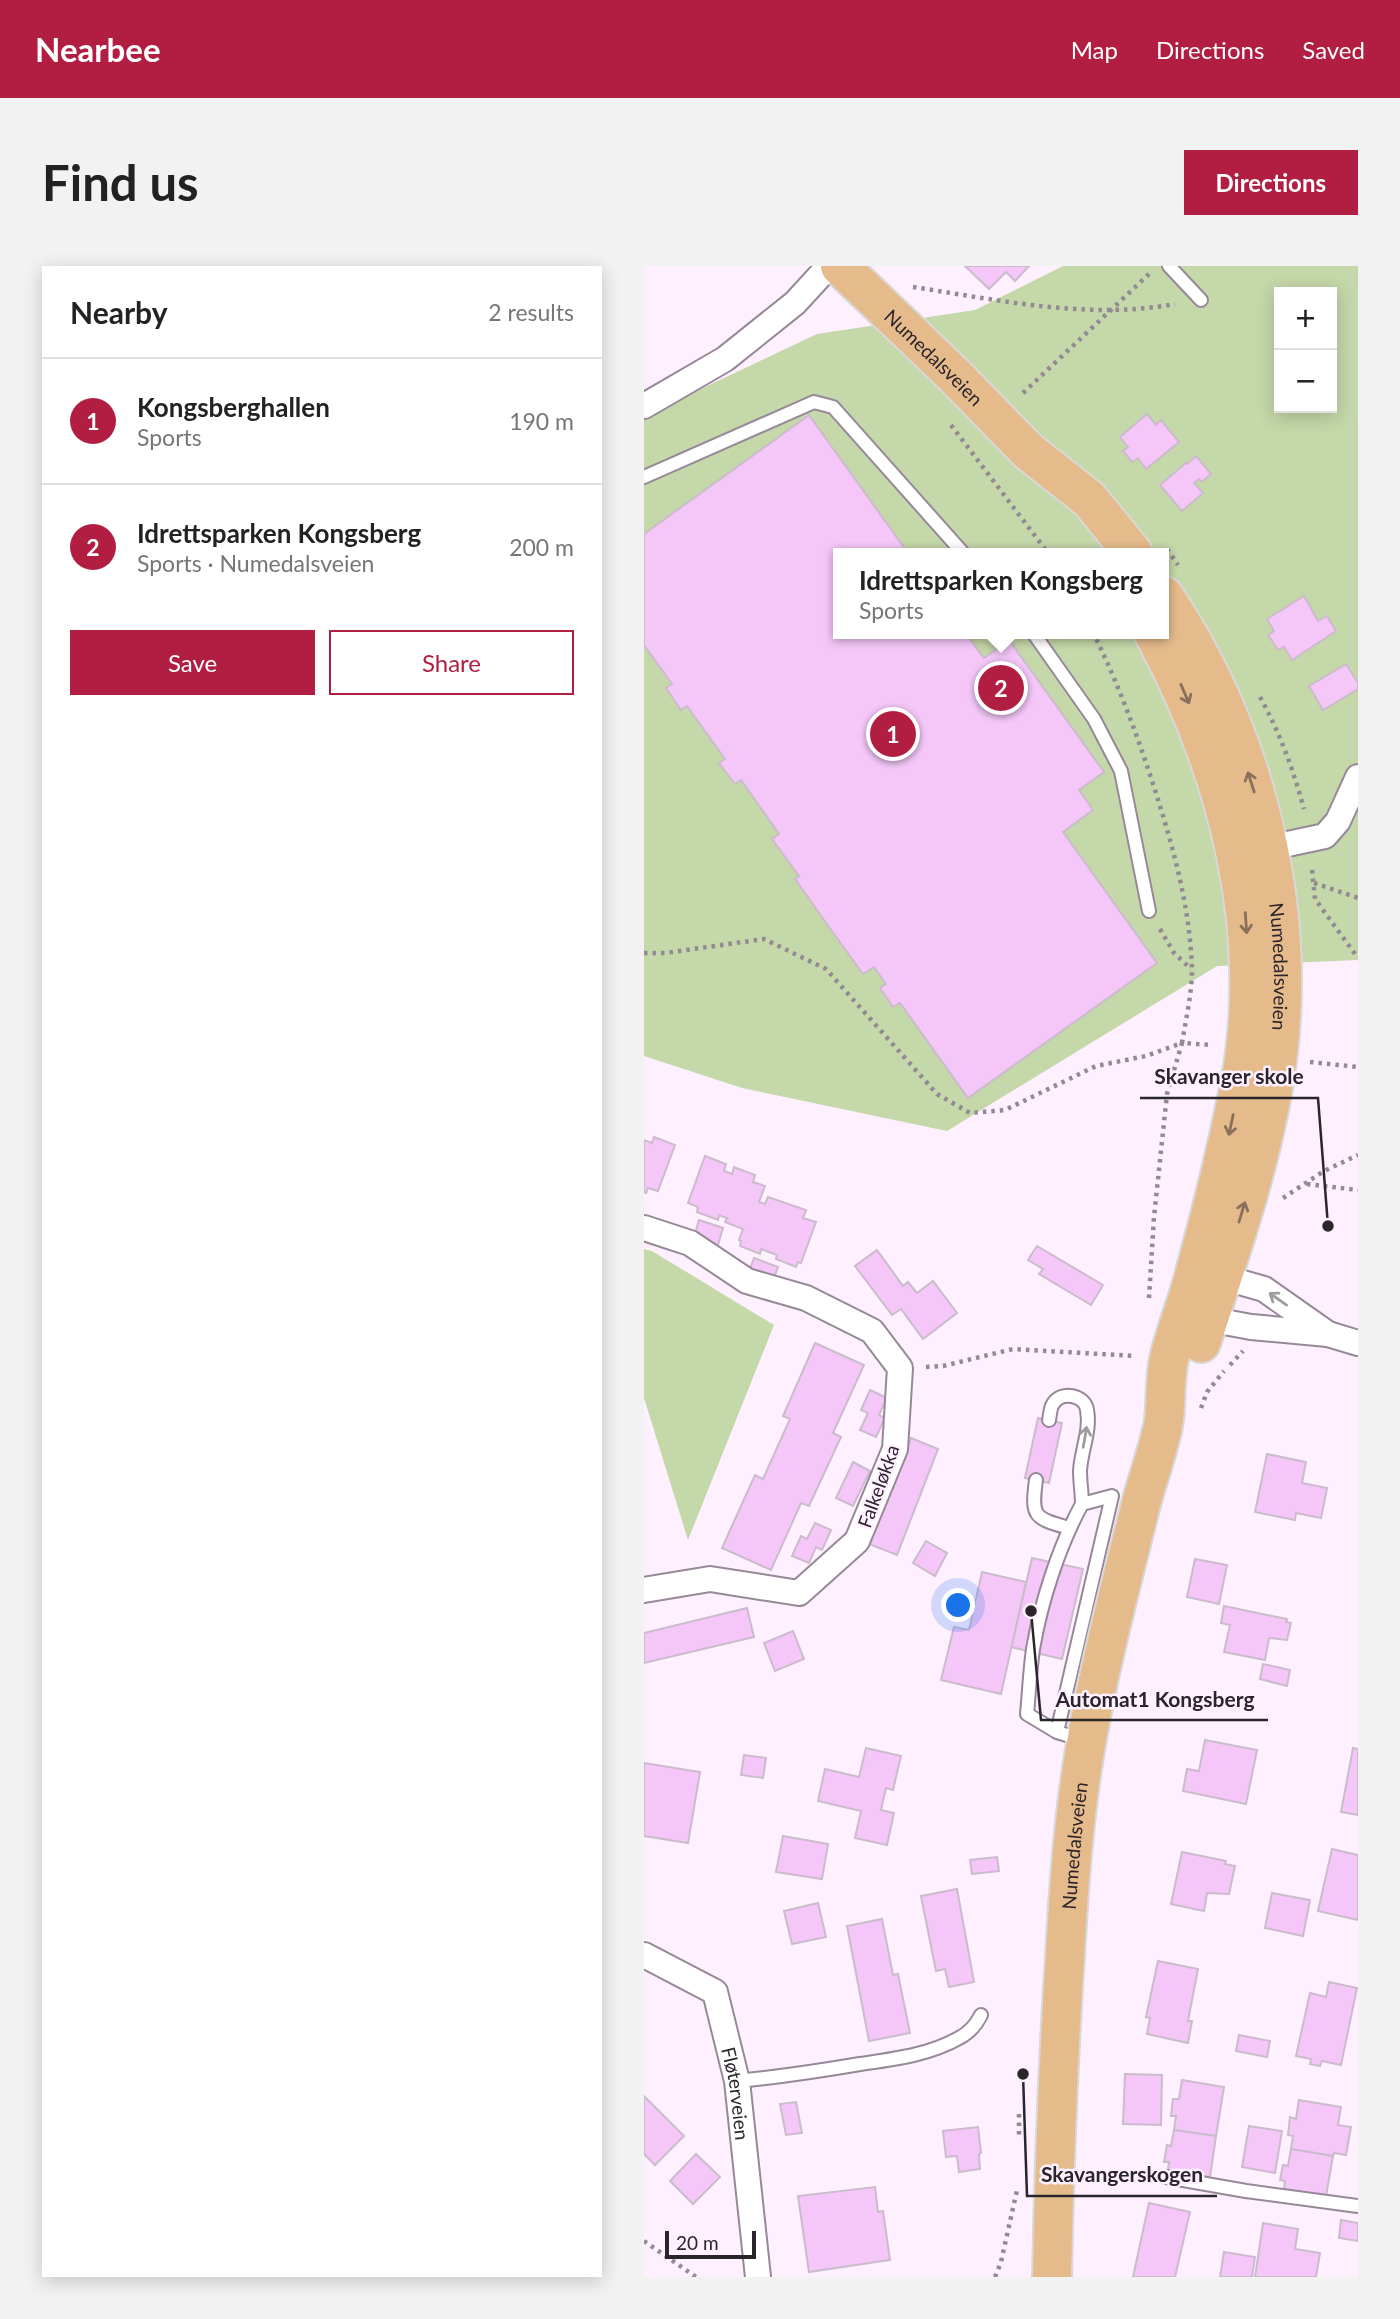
<!DOCTYPE html>
<html lang="en">
<head>
<meta charset="utf-8">
<style>
  :root { --surface:#fff; --page:#f2f2f2; --text:#222; --muted:#767676; --line:#e0e0e0; --accent:#b11e41 }
  body { margin:0; font-family:Lato,sans-serif; background:var(--page); color:var(--text) }
  .controls { position:absolute; right:21px; top:21px; display:grid; overflow:hidden; border-radius:0px; box-shadow:0 4px 18px #0003 }
  .controls button { width:63px; height:63px; display:grid; place-items:center; padding:0; border:0; border-bottom:2px solid var(--line); background:var(--surface); color:var(--text); font:35px sans-serif }
  .scale { position:absolute; left:21px; bottom:18px; width:91px; box-sizing:border-box; padding-left:7px; border:4px solid #2a242b; border-top:0; font-size:19px; line-height:24px; white-space:nowrap; color:#2a242b; -webkit-text-stroke:5px #fef0ff; paint-order:stroke }
  .you { position:absolute; left:315px; top:1340px; width:24px; height:24px; margin:-18px; border:5px solid #fff; border-radius:50%; background:#1a73e8; box-shadow:0 0 0 10px #1a73e833 }
  .badge { display:grid; place-items:center; width:46px; height:46px; border-radius:50%; background:var(--accent); color:#fff; font-size:23px; font-weight:700 }
  .pin { position:absolute; translate:-50% -50%; border:4px solid #fff; box-shadow:0 2px 7px #0006 }
  .popup { position:absolute; left:189px; top:282px; width:336px; height:91px; box-sizing:border-box; display:grid; place-content:center; border-radius:0px; background:var(--surface); filter:drop-shadow(0 2px 5px #0005); font-size:23px; white-space:nowrap; color:var(--muted) }
  .popup b { font-size:26px; color:var(--text) }
  .popup::after { content:''; position:absolute; left:50%; top:100%; margin-left:-14px; border:14px solid transparent; border-top-color:var(--surface) }
  .list { margin:0; padding:0; list-style:none }
  h2 { display:flex; justify-content:space-between; align-items:center; height:91px; margin:0; padding:0 28px; font-size:30px }
  h2 small { font-size:23px; font-weight:400; color:var(--muted) }
  .list li { display:grid; grid-template-columns:46px 1fr auto; gap:21px; align-items:center; box-sizing:border-box; height:126px; padding:0 28px; border-top:2px solid var(--line) }
  .list b { display:block; font-size:26px; white-space:nowrap }
  .list p { margin:0; font-size:23px; white-space:nowrap; color:var(--muted) }
  .list em { font-size:23px; font-style:normal; color:var(--muted) }
  .actions { display:flex; gap:14px; padding:21px 28px }
  .actions a { flex:1; padding:16px 0; border:2px solid var(--accent); border-radius:0px; text-align:center; font-size:24px; color:var(--accent) }
  .actions .main { background:var(--accent); color:#fff }
  .map { position:relative; flex:none; width:714px; height:2011px; overflow:hidden; border-radius:0px }
  header { display:flex; align-items:center; gap:42px; box-sizing:border-box; height:98px; padding:0 35px; background:var(--accent); color:#fff }
  header strong { font-size:33px }
  nav { display:flex; gap:38px; margin-inline-start:auto; font-size:24px }
  .intro { display:flex; align-items:center; justify-content:space-between; box-sizing:border-box; height:168px; padding:0 42px }
  h1 { margin:0; font-size:49px }
  .button { padding:18px 32px; border-radius:0px; background:var(--accent); color:#fff; font-size:24px; font-weight:700 }
  main { display:flex; gap:42px; padding:0 42px }
  aside { flex:1; background:var(--surface); border-radius:0px; box-shadow:0 4px 18px #0003 }
  .map>svg:first-child { display:block }
</style>
</head>
<body>
<header>
<strong>Nearbee</strong>
<nav><a>Map</a><a>Directions</a><a>Saved</a></nav>
</header>
<div class="intro"><h1>Find us</h1><a class="button">Directions</a></div>
<main>
<aside>
<h2>Nearby<small>2 results</small></h2>
<ul class="list">
<li><span class="badge">1</span><div><b>Kongsberghallen</b><p>Sports</p></div><em>190 m</em></li>
<li><span class="badge">2</span><div><b>Idrettsparken Kongsberg</b><p>Sports · Numedalsveien</p></div><em>200 m</em></li>
</ul>
<div class="actions"><a class="main">Save</a><a>Share</a></div>
</aside>
<div class="map">
<svg width="714" height="2011" viewBox="0 0 714 2011">
  <rect width="100%" height="100%" fill="#fef0ff"/>
  <!-- green -->
  <g fill="#c5d8a9" fill-rule="evenodd">
    <path d="M419 0H714V694L573 700 303 865 98 822 0 790V150L173 68 331 44ZM635 26H688V142H635ZM194 287H520V368H194Z"/>
    <polygon points="0,983 8,985 130,1059 44,1274 0,1132"/>
  </g>
  <!-- building -->
  <g fill="#f4c7f8" stroke="#cbbbcc" stroke-width="2">
    <polygon points="321,0 385,0 371,15 362,6 345,23"/>
    <polygon points="503,148 512,159 517,154 535,176 502,203 494,192 488,196 479,185 484,181 476,171"/>
    <polygon points="165,149 264,287 194,287 194,368 322,368 340,392 365,374 460,506 435,524 449,544 419,566 513,697 324,832 256,737 249,741 236,722 242,718 230,701 219,708 185,661 151,613 155,610 128,573 135,568 97,514 91,518 75,497 81,493 43,440 37,444 22,422 28,418 0,379 0,268"/>
    <polygon points="552,190 567,208 558,216 555,213 550,217 559,227 538,245 516,219 542,197 543,198"/>
    <polygon points="660,330 674,355 683,350 692,365 648,394 640,381 634,384 624,369 630,365 623,353"/>
    <polygon points="702,398 714,417 714,423 679,444 665,420"/>
    <polygon points="10,871 31,879 14,925 4,922 2,927 0,926 0,874 8,877"/>
    <polygon points="61,890 82,898 80,905 88,908 90,901 111,909 109,916 121,920 115,936 121,938 124,931 162,944 159,952 172,956 157,997 154,996 152,1001 132,993 133,989 117,983 116,988 96,980 97,975 95,974 99,963 81,956 83,952 75,949 74,954 53,946 54,941 44,937"/>
    <polygon points="55,954 79,962 74,979 50,971"/>
    <polygon points="393,980 459,1019 447,1039 395,1008 399,1003 384,994"/>
    <polygon points="233,984 259,1020 264,1016 273,1027 289,1015 313,1047 279,1073 257,1043 248,1049 211,1000"/>
    <polygon points="110,992 134,1001 128,1017 104,1008"/>
    <polygon points="171,1077 220,1099 189,1167 197,1171 165,1240 157,1237 127,1304 78,1282 111,1209 119,1213 146,1153 139,1150"/>
    <polygon points="226,1124 243,1132 235,1149 241,1152 232,1171 216,1164 224,1147 217,1144"/>
    <polygon points="394,1152 418,1157 405,1217 381,1212"/>
    <polygon points="267,1172 294,1183 253,1289 225,1278"/>
    <polygon points="623,1188 662,1196 658,1217 683,1222 677,1252 652,1247 651,1254 611,1246"/>
    <polygon points="209,1196 226,1205 209,1240 192,1232"/>
    <polygon points="171,1257 187,1264 178,1284 172,1281 165,1297 148,1290 157,1270 163,1273"/>
    <polygon points="282,1275 303,1287 291,1310 269,1297"/>
    <polygon points="388,1292 439,1303 418,1393 367,1381"/>
    <polygon points="551,1293 583,1299 575,1338 543,1331"/>
    <polygon points="338,1306 382,1316 357,1428 297,1414 310,1361 325,1364"/>
    <polygon points="580,1340 643,1353 642,1356 647,1357 643,1374 625,1372 621,1394 580,1386 586,1359 577,1357"/>
    <polygon points="103,1342 110,1371 0,1397 0,1367"/>
    <polygon points="149,1365 160,1393 131,1405 120,1377"/>
    <polygon points="619,1398 646,1404 643,1420 616,1413"/>
    <polygon points="561,1474 613,1484 602,1538 539,1525 543,1503 555,1505"/>
    <polygon points="222,1482 257,1490 249,1524 242,1522 237,1544 250,1547 243,1579 211,1572 217,1545 174,1535 181,1503 215,1511"/>
    <polygon points="709,1482 714,1483 714,1549 697,1546"/>
    <polygon points="100,1489 122,1492 119,1512 97,1509"/>
    <polygon points="0,1497 56,1506 44,1577 0,1570"/>
    <polygon points="139,1570 184,1578 178,1613 132,1606"/>
    <polygon points="688,1583 714,1589 714,1654 674,1645"/>
    <polygon points="538,1586 582,1595 581,1598 591,1600 585,1628 563,1627 560,1645 527,1638"/>
    <polygon points="353,1591 355,1605 328,1608 326,1594"/>
    <polygon points="313,1623 330,1716 305,1721 301,1703 292,1705 277,1630"/>
    <polygon points="628,1627 666,1634 659,1670 621,1662"/>
    <polygon points="174,1637 182,1671 148,1678 140,1645"/>
    <polygon points="238,1653 249,1709 254,1708 266,1767 225,1775 203,1660"/>
    <polygon points="514,1695 554,1703 544,1755 548,1755 544,1777 503,1768 506,1752 502,1751"/>
    <polygon points="685,1716 713,1722 697,1799 678,1795 676,1800 666,1798 667,1793 652,1790 666,1727 682,1731"/>
    <polygon points="595,1769 626,1775 623,1791 592,1785"/>
    <polygon points="481,1808 518,1809 517,1859 479,1858"/>
    <polygon points="538,1814 580,1821 572,1870 530,1864 532,1850 527,1850 529,1833 535,1833"/>
    <polygon points="0,1830 40,1870 11,1899 0,1888"/>
    <polygon points="655,1834 697,1841 694,1859 707,1861 702,1889 690,1887 689,1890 647,1883 649,1870 644,1869 646,1851 652,1853"/>
    <polygon points="152,1836 158,1867 142,1869 136,1838"/>
    <polygon points="605,1860 638,1865 631,1907 598,1901"/>
    <polygon points="334,1861 337,1887 335,1888 336,1903 315,1906 313,1890 302,1891 299,1865"/>
    <polygon points="530,1864 572,1870 566,1911 524,1904 525,1896 520,1896 523,1879 527,1880"/>
    <polygon points="647,1883 689,1890 682,1930 640,1923 641,1915 636,1914 639,1899 644,1900"/>
    <polygon points="52,1888 76,1911 49,1938 26,1915"/>
    <polygon points="231,1921 234,1946 239,1945 246,1994 165,2006 154,1930"/>
    <polygon points="505,1937 546,1946 531,2011 489,2011"/>
    <polygon points="697,1954 714,1957 714,1975 695,1972"/>
    <polygon points="619,1957 654,1963 651,1983 676,1987 672,2011 611,2011"/>
    <polygon points="580,1986 611,1991 608,2011 576,2011"/>
  </g>
  <g fill="none" stroke-linecap="round" stroke-linejoin="round">
    <!-- service casing -->
    <g stroke="#978898" stroke-width="16">
      <g id="service">
        <polyline points="525,0 557,34"/>
        <polyline points="0,211 170,136 189,141 319,287"/>
        <polyline points="390,368 450,453 477,505 505,645"/>
        <path d="M405 1154C406 1150 406 1142 409 1138 417 1124 441 1129 443 1144 447 1164 437 1185 436 1205 436 1216 438 1227 438 1238"/>
        <path d="M392 1214C387 1251 390 1252 425 1262"/>
        <path d="M413 1466 468 1230 438 1238C415 1280 397 1336 389 1383 386 1404 385 1427 383 1448L413 1466 439 1474"/>
        <path d="M93 1815C135 1811 175 1805 216 1798 250 1793 285 1789 315 1772 325 1767 332 1759 337 1749"/>
        <polyline points="522,1911 602,1925 714,1940"/>
      </g>
    </g>
    <!-- minor casing -->
    <g stroke="#978898" stroke-width="28">
      <g id="minor">
        <polyline points="0,140 81,93 151,37 185,0"/>
        <polyline points="611,585 681,570 694,555 714,511"/>
        <polyline points="0,962 46,977 103,1015 162,1032 228,1065 256,1102 251,1183 213,1275 155,1327 66,1313 0,1324"/>
        <polyline points="565,1017 578,1011 620,1023 684,1068"/>
        <polyline points="558,1044 564,1053 607,1061 684,1068 714,1077"/>
        <path id="s1" d="M0 1689 71 1726 93 1815 114 2011"/>
      </g>
    </g>
    <!-- primary casing -->
    <g stroke="#d9d8d9" stroke-width="42">
      <g id="primary">
        <path id="s2" d="M196 0 311 110 384 185 445 233 489 287"/>
        <path id="s3" d="M520 330C615 472 658 653 629 822 614 909 584 993 557 1077"/>
        <path id="s4" d="M408 2011C410 1904 414 1797 421 1690 425 1618 430 1544 443 1472 457 1394 477 1318 496 1242 503 1214 513 1188 519 1160 523 1138 520 1115 525 1093 530 1071 538 1050 545 1028 564 961 581 892 595 823 626 667 584 506 510 368"/>
      </g>
    </g>
    <!-- path -->
    <g stroke="#928993" stroke-width="4.5" stroke-dasharray="3.5 5" stroke-linecap="butt">
      <path d="M269 21C355 34 444 54 531 38"/>
      <polyline points="379,127 505,8"/>
      <polyline points="307,159 404,287"/>
      <polyline points="523,283 534,299"/>
      <path d="M616 431C636 467 649 503 660 543"/>
      <polyline points="668,604 671,633 714,692"/>
      <polyline points="670,617 714,632"/>
      <polyline points="516,663 530,687 547,703"/>
      <path d="M0 687H21L120 673 182 703 293 828 326 847 361 844 452 800 502 790 538 777C542 753 548 727 548 703 546 641 529 580 510 521 493 468 474 418 450 368"/>
      <polyline points="666,796 714,801"/>
      <polyline points="663,918 714,924"/>
      <polyline points="639,932 680,905 714,889"/>
      <polyline points="505,1032 510,951 523,828 538,777 568,779"/>
      <polyline points="586,1099 599,1085"/>
      <polyline points="282,1101 299,1100 369,1083 491,1090"/>
      <polyline points="557,1142 563,1126 580,1105"/>
      <polyline points="375,1848 375,1871"/>
      <polyline points="0,1975 52,2011"/>
      <polyline points="351,2011 357,1996 373,1924"/>
    </g>
    <!-- service -->
    <use href="#service" stroke="#fff" stroke-width="12"/>
    <!-- minor -->
    <use href="#minor" stroke="#fff" stroke-width="24"/>
    <!-- primary -->
    <use href="#primary" stroke="#e6bb8c" stroke-width="38"/>
  </g>
  <!-- one-way arrows -->
  <defs><path id="oneway-shaft" d="M-6 0H5M1.5-3L5.5 0L1.5 3" fill="none" stroke-width="1.6" stroke-linecap="round" stroke-linejoin="round" transform="scale(1.75)"/></defs>
  <g stroke="#88705c">
    <use href="#oneway-shaft" transform="translate(541 428) rotate(67)"/>
    <use href="#oneway-shaft" transform="translate(607 516) rotate(-108)"/>
    <use href="#oneway-shaft" transform="translate(602 657) rotate(86)"/>
    <use href="#oneway-shaft" transform="translate(587 859) rotate(102)"/>
    <use href="#oneway-shaft" transform="translate(598 946) rotate(-73)"/>
  </g>
  <g stroke="#9f9ca0">
    <use href="#oneway-shaft" transform="translate(634 1033) rotate(-145)"/>
    <use href="#oneway-shaft" transform="translate(441 1171) rotate(-80)"/>
  </g>
  <g text-anchor="middle" dominant-baseline="central" stroke-width="5" stroke-linejoin="round" paint-order="stroke">
    <!-- street labels -->
    <g font-size="19" fill="#2a242b" stroke="#fef0ff">
      <text stroke="none"><textPath href="#s2" startOffset="131">Numedalsveien</textPath></text>
      <text stroke="none"><textPath href="#s3" startOffset="394">Numedalsveien</textPath></text>
      <text transform="translate(234 1220) rotate(-70)">Falkeløkka</text>
      <text stroke="none"><textPath href="#s4" startOffset="432">Numedalsveien</textPath></text>
      <text stroke="none"><textPath href="#s1" startOffset="184">Fløterveien</textPath></text>
    </g>
  </g>
  <!-- callouts -->
  <path fill="none" stroke="#2a242b" stroke-width="2.5" d="M684 960L674 832H496M387 1345L397 1454H624M379 1808L383 1930H573"/>
  <g fill="#2a242b" stroke="#fef0ff" stroke-width="2.5">
    <circle cx="684" cy="960" r="7"/>
    <circle cx="387" cy="1345" r="7"/>
    <circle cx="379" cy="1808" r="7"/>
  </g>
  <g font-size="21" text-anchor="middle" font-weight="bold" fill="#2a242b" stroke="#fef0ff" stroke-width="5" stroke-linejoin="round" paint-order="stroke">
    <text x="585" y="818">Skavanger skole</text>
    <text x="511" y="1441">Automat1 Kongsberg</text>
    <text x="478" y="1916">Skavangerskogen</text>
  </g>
</svg>
<div class="controls">
<button>+</button>
<button>−</button>
</div>
<div class="scale">20 m</div>
<div class="you"></div>
<div class="pin badge" style="left:249px;top:468px">1</div>
<div class="pin badge" style="left:357px;top:422px">2</div>
<div class="popup"><b>Idrettsparken Kongsberg</b>Sports</div>
</div>
</main>
</body>
</html>
